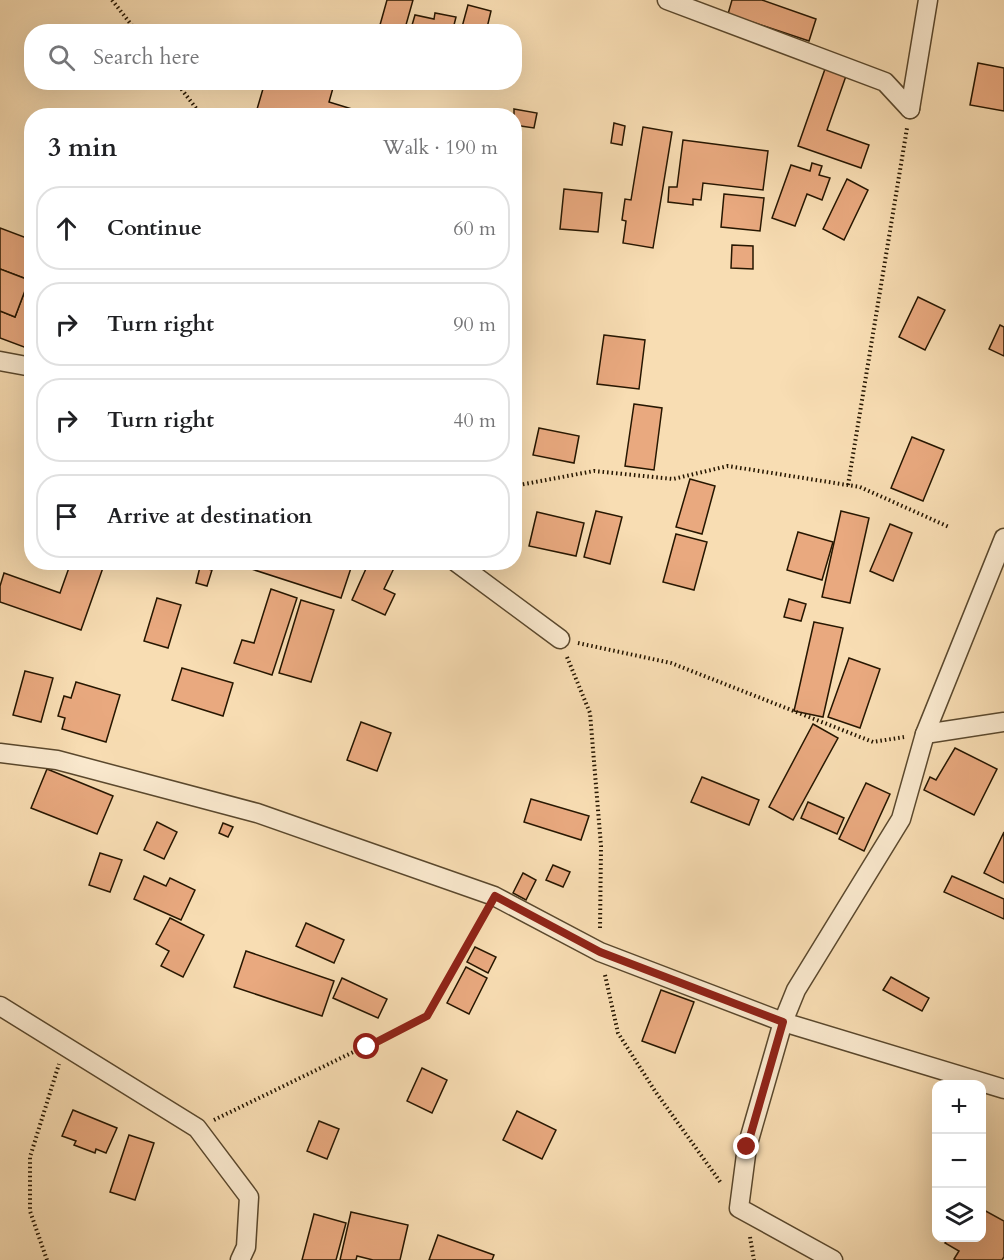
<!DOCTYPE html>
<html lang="en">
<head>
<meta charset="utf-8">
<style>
  :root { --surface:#fff; --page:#f2f2f2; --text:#202124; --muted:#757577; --line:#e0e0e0 }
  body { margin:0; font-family:Cardo,serif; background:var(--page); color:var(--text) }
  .controls { position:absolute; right:18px; bottom:18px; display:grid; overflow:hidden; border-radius:12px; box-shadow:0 6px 24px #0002 }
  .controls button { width:54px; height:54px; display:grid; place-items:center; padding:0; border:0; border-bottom:2px solid var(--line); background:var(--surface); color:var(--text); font:30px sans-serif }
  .stop { position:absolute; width:18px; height:18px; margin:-14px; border:4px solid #8f2418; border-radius:50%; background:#fff }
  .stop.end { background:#8f2418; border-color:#fff; box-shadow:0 2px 6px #0008 }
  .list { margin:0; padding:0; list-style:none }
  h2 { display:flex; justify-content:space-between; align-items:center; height:78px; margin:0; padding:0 24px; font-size:26px }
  h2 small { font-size:20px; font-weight:400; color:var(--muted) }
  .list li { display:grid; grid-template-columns:39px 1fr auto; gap:18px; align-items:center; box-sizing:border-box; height:84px; margin:0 12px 12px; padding:0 12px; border:2px solid var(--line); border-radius:24px }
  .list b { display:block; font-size:22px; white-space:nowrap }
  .list em { font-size:20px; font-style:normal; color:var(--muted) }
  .icon { flex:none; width:33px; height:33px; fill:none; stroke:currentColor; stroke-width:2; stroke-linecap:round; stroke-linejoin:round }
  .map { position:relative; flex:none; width:1004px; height:1260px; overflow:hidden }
  .search { position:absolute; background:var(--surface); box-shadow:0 6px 24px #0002; left:24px; top:24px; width:498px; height:66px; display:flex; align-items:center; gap:15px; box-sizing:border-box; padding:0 21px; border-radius:24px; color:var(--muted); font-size:22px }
  .panel { position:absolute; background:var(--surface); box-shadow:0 6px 24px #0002; left:24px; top:108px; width:498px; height:462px; border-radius:24px }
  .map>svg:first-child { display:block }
</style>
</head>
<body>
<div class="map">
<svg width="1004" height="1260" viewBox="0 0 1004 1260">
  <rect width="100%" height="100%" fill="#f8ddb3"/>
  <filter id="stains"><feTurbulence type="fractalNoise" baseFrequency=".00333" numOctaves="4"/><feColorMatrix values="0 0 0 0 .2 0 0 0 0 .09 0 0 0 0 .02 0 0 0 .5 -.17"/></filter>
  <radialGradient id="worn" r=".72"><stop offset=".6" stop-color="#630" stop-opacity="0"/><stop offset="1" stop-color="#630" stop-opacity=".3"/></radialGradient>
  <!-- building -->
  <g fill="#e9a97f" stroke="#261600" stroke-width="1.5">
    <polygon points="387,0 413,0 404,32 378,32"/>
    <polygon points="732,0 762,0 816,19 809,41 728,14"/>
    <polygon points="468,5 491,11 486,32 410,32 415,15 434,19 435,13 456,17 454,25 462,27"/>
    <polygon points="978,63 1004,68 1004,111 970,105"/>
    <polygon points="825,69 846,76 827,130 869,145 861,168 798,146"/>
    <polygon points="265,82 320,82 333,88 329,102 352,109 350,116 255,116"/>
    <polygon points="514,109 537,113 534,128 514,125"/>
    <polygon points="614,123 625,126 622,145 611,143"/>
    <polygon points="643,127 672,132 653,248 623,243 626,221 622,220 625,199 631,200"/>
    <polygon points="683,140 768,151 763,190 703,183 701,200 693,199 693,205 668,202 669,187 677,187"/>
    <polygon points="812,163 822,166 819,175 830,178 822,200 807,194 795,226 772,218 791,165 810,171"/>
    <polygon points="847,179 868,190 844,240 823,229"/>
    <polygon points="564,189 602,193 598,232 560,229"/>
    <polygon points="724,194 764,198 760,231 721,227"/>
    <polygon points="0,228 32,240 32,350 0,338 0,311 15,317 29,280 0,269"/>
    <polygon points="732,245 753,246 753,269 731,268"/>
    <polygon points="0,269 29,280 15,317 0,311"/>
    <polygon points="918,297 945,310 925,350 899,337"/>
    <polygon points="1000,325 1004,327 1004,356 989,349"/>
    <polygon points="604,335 645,340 639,389 597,384"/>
    <polygon points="634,404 662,408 654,470 625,466"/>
    <polygon points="539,428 579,436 574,463 533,455"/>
    <polygon points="912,437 944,450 923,501 891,488"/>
    <polygon points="690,479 715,486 702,534 676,527"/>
    <polygon points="596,511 622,517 610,564 584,557"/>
    <polygon points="841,511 869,518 850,603 822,597"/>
    <polygon points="537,512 584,523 576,556 529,546"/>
    <polygon points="890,524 912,533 893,581 870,571"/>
    <polygon points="798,532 833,542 822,580 787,570"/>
    <polygon points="676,534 707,542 694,590 663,582"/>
    <polygon points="71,562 105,562 81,630 0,602 0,586 4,573 60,593"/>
    <polygon points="243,562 353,562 341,598 242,566"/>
    <polygon points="369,562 396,564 384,589 395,594 385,615 352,600"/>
    <polygon points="200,567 212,570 207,586 196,583"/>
    <polygon points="271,589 297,598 272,675 234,663 242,640 254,643"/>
    <polygon points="157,598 181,605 168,648 144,641"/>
    <polygon points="789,599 806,604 801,621 784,617"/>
    <polygon points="301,600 334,610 311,682 279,673"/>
    <polygon points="814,622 843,628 823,717 794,711"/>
    <polygon points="849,658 880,669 860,728 828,717"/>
    <polygon points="182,668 233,683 223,716 172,700"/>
    <polygon points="25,671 53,678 41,722 13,715"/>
    <polygon points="76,682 120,695 106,742 62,729 65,718 58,716 64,696 71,698"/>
    <polygon points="361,722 391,733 377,771 347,760"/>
    <polygon points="813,724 838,738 793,820 769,807"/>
    <polygon points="955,748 997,769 974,815 924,790 930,777 936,780"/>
    <polygon points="47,769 113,796 97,834 31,808"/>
    <polygon points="702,777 759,800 749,825 691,802"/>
    <polygon points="866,783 890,794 864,851 839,839"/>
    <polygon points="531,799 589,816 581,840 524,822"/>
    <polygon points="808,802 844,818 837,834 801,818"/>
    <polygon points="157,822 177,832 164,859 144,850"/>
    <polygon points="223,823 233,827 228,837 219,833"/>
    <polygon points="1004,832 1004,883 984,873"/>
    <polygon points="100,853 122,860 110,892 89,885"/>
    <polygon points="553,865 570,872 563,887 546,880"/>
    <polygon points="523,873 536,880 526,900 513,893"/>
    <polygon points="144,876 166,886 170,878 195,890 181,920 134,899"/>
    <polygon points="952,876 1004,899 1004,919 944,892"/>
    <polygon points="170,918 204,935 183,977 161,966 169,951 156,944"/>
    <polygon points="306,923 344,940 334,963 296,946"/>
    <polygon points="475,947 496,957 488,973 467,962"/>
    <polygon points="246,951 334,981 322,1016 234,987"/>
    <polygon points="466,967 487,978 469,1014 447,1003"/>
    <polygon points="891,977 929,998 922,1011 883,990"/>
    <polygon points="342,978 387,999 378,1018 333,998"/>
    <polygon points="661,990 694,1002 675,1053 642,1041"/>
    <polygon points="422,1068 447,1080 432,1113 407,1101"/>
    <polygon points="73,1110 117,1128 106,1153 96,1149 95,1153 74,1145 76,1141 62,1136"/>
    <polygon points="517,1111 556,1130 542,1159 503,1140"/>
    <polygon points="319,1121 339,1129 327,1159 307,1151"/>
    <polygon points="129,1135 154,1143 135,1200 110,1192"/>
    <polygon points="982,1209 1004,1221 1004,1257 1002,1260 956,1260 954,1259 959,1251 945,1243 948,1238 982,1238"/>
    <polygon points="351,1212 408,1225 400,1260 373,1260 357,1256 356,1260 340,1260"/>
    <polygon points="314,1214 346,1223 336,1260 302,1260"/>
    <polygon points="438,1235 494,1255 492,1260 429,1260"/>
  </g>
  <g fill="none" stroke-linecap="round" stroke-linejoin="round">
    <!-- minor casing -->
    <g stroke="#5a482d" stroke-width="21">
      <g id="minor">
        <polyline points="667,0 885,82 910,109"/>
        <polyline points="910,109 928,0"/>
        <polyline points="0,361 32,367"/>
        <polyline points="456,562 560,639"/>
        <polyline points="925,734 1004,722"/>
        <polyline points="0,753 57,760 257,813 494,896 600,952 783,1022 1004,1089"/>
        <polyline points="0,1006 197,1128 249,1197 246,1247 240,1260"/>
        <polyline points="833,1260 739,1208 747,1147 783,1022 796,990 901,819 925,734 1004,538"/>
      </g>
    </g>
    <!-- path -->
    <g stroke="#261600" stroke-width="4" stroke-dasharray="1.5 3" stroke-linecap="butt">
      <polyline points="112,0 137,32"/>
      <polyline points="176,82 202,116"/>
      <polyline points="848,485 907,128"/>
      <polyline points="514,486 594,471 673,479 728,466 860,487 949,527"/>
      <polyline points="578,643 671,663 873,742 904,737"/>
      <polyline points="567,657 590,713 601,846 600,929"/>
      <polyline points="605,975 618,1033 655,1091 721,1183"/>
      <polyline points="214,1120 427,1016 485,913"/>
      <polyline points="750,1237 754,1260"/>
      <polyline points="47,1260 30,1211 30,1157 59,1064"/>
    </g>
    <!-- minor -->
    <use href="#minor" stroke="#fae9ce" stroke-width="18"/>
  </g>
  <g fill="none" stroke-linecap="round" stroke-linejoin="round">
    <!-- route -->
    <polyline stroke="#8f2418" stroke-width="8" points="367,1047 427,1016 495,896 600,952 783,1022 747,1147"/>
  </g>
  <rect width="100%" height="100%" filter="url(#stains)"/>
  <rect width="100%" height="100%" fill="url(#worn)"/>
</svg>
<div class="controls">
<button>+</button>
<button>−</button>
<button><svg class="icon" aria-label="layers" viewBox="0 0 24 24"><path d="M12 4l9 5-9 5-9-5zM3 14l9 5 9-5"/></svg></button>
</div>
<div class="stop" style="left:367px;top:1047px"></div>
<div class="stop end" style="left:747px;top:1147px"></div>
<div class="search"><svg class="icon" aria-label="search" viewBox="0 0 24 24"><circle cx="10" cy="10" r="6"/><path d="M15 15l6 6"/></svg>Search here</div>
<section class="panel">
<h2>3 min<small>Walk · 190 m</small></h2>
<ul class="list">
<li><svg class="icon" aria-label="ahead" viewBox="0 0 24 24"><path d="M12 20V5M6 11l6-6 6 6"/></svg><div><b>Continue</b></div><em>60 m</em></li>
<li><svg class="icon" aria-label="right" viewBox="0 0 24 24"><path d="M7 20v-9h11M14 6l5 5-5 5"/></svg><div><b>Turn right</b></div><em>90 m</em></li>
<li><svg class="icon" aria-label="right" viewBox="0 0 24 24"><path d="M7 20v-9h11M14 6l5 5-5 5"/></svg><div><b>Turn right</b></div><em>40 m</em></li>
<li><svg class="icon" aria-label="arrive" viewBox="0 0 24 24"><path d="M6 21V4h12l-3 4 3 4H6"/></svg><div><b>Arrive at destination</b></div></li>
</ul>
</section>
</div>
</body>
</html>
